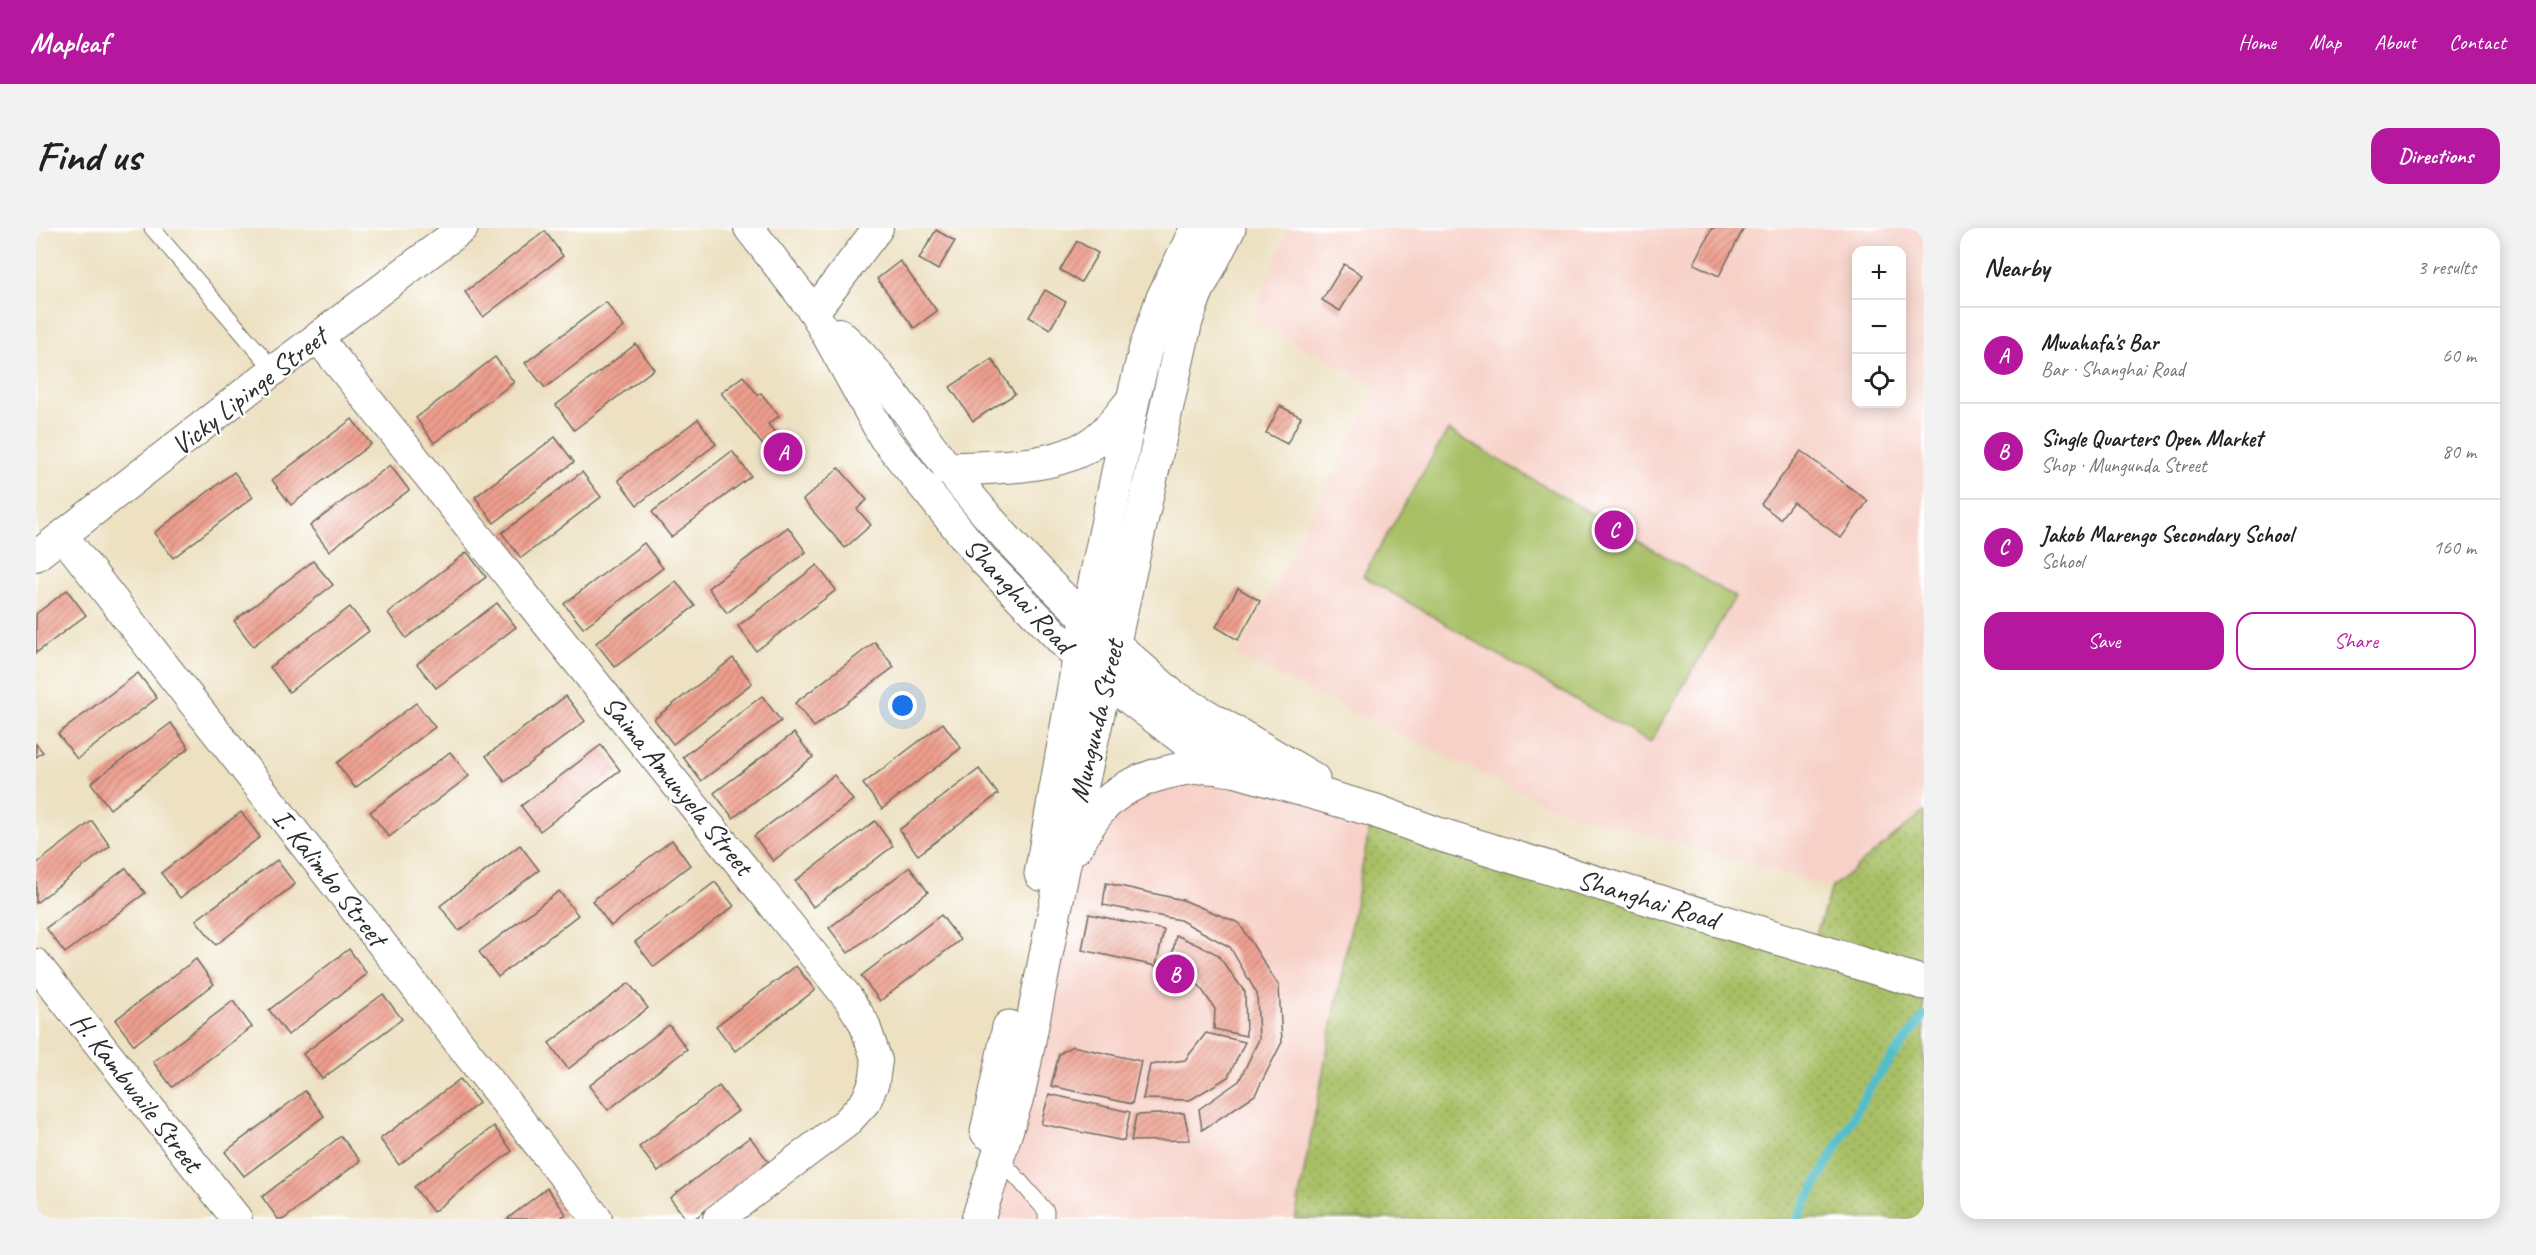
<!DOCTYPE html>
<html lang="en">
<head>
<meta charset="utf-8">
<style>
  :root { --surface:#fff; --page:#f2f2f2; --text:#222; --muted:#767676; --line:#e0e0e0; --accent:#b5179e }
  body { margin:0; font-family:Caveat,sans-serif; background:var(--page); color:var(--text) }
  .controls { position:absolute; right:18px; top:18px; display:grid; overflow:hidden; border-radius:12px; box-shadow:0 3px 15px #0003 }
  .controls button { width:54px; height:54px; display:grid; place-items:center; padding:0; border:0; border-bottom:2px solid var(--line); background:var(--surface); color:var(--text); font:30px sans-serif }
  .you { position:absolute; left:867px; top:478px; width:21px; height:21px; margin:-15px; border:4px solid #fff; border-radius:50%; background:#1a73e8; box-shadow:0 0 0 9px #1a73e833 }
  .badge { display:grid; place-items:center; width:39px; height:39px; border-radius:50%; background:var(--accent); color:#fff; font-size:20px; font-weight:700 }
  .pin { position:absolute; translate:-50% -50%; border:3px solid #fff; box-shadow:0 2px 6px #0006 }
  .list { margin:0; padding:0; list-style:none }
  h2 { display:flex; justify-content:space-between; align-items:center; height:78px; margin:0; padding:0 24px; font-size:26px }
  h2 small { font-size:20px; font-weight:400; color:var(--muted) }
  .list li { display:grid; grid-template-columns:39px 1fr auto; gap:18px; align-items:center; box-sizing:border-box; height:96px; padding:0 24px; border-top:2px solid var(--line) }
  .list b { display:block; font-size:22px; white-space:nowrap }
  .list p { margin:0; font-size:20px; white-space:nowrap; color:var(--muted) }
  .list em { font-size:20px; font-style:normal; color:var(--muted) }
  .actions { display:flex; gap:12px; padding:18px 24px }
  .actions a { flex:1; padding:14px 0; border:2px solid var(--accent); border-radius:18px; text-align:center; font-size:21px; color:var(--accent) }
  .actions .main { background:var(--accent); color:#fff }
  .icon { flex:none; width:33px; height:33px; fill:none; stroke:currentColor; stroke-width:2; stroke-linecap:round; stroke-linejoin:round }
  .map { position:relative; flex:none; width:1888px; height:991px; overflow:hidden; border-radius:18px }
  header { display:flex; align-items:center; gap:36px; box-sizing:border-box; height:84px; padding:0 30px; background:var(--accent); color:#fff }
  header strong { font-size:28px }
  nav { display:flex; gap:33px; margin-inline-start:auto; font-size:21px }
  .intro { display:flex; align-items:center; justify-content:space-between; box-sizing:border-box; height:144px; padding:0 36px }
  h1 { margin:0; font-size:42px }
  .button { padding:15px 27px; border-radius:18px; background:var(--accent); color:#fff; font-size:21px; font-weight:700 }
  main { display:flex; gap:36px; padding:0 36px }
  aside { flex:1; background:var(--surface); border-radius:18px; box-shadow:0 3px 15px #0003 }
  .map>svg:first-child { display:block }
</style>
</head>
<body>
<header>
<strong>Mapleaf</strong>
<nav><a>Home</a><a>Map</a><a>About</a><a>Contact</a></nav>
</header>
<div class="intro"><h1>Find us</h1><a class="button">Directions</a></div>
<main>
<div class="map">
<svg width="1888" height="991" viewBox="0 0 1888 991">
  <defs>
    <pattern id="grass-dots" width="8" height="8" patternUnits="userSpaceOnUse" patternTransform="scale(1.5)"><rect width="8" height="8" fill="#a8bf65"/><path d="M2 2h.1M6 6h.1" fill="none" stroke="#899b53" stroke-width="1.8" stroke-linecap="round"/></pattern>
    <pattern id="building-hatch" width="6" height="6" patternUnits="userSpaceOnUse" patternTransform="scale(1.5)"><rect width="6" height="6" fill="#ee9e8d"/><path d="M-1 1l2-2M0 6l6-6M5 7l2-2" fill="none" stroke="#c18173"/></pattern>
  </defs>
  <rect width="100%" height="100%" fill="#fff"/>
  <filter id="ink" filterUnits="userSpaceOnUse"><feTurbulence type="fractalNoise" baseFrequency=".0167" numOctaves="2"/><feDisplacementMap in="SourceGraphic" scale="12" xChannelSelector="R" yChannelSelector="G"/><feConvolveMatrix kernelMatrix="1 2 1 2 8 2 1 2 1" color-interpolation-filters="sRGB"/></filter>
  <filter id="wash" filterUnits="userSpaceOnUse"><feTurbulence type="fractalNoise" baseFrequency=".008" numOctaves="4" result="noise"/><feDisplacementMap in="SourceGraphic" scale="24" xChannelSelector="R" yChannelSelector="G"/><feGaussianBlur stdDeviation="1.35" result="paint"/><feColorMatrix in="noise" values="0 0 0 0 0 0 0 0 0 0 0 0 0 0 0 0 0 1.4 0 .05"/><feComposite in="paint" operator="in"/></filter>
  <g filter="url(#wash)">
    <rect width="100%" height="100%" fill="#ede1c2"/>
    <!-- built -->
    <g fill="#f7d1c8" fill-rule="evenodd">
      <path d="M1252 0H1888V584L1796 659 1520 581 1201 428 1342 160 1215 92ZM1820 22H1866V176H1820Z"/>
      <polygon points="1131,545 1337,582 1259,991 941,991 1027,641 1077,569"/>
    </g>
    <!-- grass -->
    <polygon fill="url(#grass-dots)" stroke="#6a7548" stroke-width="1.5" points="1337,582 1775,720 1796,659 1888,584 1888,991 1763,991 1810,902 1761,991 1259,991"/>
    <!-- park -->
    <polygon fill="#a8bf65" stroke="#6a7548" stroke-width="1.5" points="1412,202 1699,369 1614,515 1327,348"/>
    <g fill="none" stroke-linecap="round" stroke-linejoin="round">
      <!-- stream -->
      <polyline stroke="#51becb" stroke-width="9" points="1761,991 1835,857 1888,788"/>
    </g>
    <g id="blocks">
      <!-- building -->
      <g fill="url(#building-hatch)">
        <polygon points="1676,0 1708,0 1683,48 1658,36"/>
        <polygon points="900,2 919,13 902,42 883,31"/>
        <polygon points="509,3 527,28 447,89 429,64"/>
        <polygon points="1041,13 1062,25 1045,54 1024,42"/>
        <polygon points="864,33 901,83 878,100 841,51"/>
        <polygon points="1308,36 1326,47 1304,83 1286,72"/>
        <polygon points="1009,62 1030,74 1014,101 993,89"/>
        <polygon points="570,74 588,99 509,160 489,135"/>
        <polygon points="600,116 618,141 538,202 520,177"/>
        <polygon points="459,129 478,154 398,215 380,190"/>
        <polygon points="956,131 979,166 937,193 914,159"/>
        <polygon points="707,148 722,167 725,165 743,188 732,196 747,215 734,226 685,165"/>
        <polygon points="1244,178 1265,189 1251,216 1230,205"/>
        <polygon points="316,191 335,216 255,277 236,252"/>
        <polygon points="662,191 680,216 601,277 582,252"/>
        <polygon points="519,209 538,234 458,295 439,269"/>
        <polygon points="696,223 715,248 635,309 616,284"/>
        <polygon points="1765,223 1832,273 1805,310 1757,274 1744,291 1725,276"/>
        <polygon points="354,237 373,262 293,323 274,298"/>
        <polygon points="803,240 831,272 821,281 835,297 809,320 767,272"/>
        <polygon points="198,244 217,269 137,330 118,305"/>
        <polygon points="546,244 565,269 485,330 466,305"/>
        <polygon points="752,299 770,324 691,385 672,360"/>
        <polygon points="608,315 627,340 547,400 528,376"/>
        <polygon points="431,324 450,349 370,410 352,385"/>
        <polygon points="277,333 297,357 217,418 198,393"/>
        <polygon points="781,337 800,362 720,423 702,398"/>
        <polygon points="640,353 659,378 579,439 560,415"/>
        <polygon points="1202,360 1224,373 1202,412 1180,399"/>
        <polygon points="31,362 50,387 0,425 0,386"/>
        <polygon points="461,375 480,399 400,460 381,436"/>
        <polygon points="314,379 333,403 253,464 234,439"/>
        <polygon points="839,414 858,439 778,499 759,475"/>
        <polygon points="697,430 716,455 637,516 618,491"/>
        <polygon points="102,445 121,470 41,531 22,506"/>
        <polygon points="530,468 549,493 469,554 450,528"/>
        <polygon points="726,468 745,493 665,553 647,529"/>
        <polygon points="380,475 399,499 319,560 301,535"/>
        <polygon points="135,495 153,520 74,581 55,555"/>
        <polygon points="907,495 925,520 846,581 827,556"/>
        <polygon points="758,505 777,529 697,590 678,565"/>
        <polygon points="0,516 7,524 0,529"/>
        <polygon points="565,517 584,542 504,603 485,578"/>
        <polygon points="414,524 433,548 353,609 334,584"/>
        <polygon points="943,541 962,566 882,627 863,602"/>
        <polygon points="798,547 817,572 737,633 718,608"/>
        <polygon points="205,584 224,609 144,670 125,645"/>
        <polygon points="56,593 74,618 0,675 0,636"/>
        <polygon points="839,593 857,618 777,679 759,653"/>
        <polygon points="636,612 654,637 575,698 556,673"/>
        <polygon points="484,617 503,642 423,703 404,678"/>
        <polygon points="241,632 259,656 180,717 160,692"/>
        <polygon points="874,639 892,664 812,725 793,700"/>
        <polygon points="90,640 109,665 29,725 10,700"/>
        <polygon points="679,654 698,678 618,739 599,714"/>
        <polygon points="1070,655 1147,672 1203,695 1243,758 1246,814 1219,867 1166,902 1163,881 1203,853 1223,811 1221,766 1194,719 1144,692 1067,677"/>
        <polygon points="523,663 542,687 462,749 443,724"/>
        <polygon points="1053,686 1128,702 1120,738 1046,722"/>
        <polygon points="905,687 924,712 844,773 825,748"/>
        <polygon points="1140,707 1181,726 1209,764 1210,808 1178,801 1179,781 1160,753 1134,739"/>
        <polygon points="313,721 331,746 252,807 233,782"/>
        <polygon points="160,731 178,756 98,817 79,792"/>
        <polygon points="760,738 779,762 699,823 680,798"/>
        <polygon points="593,755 612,780 532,841 513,815"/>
        <polygon points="347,766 366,791 286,851 267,826"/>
        <polygon points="197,773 216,799 136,859 117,834"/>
        <polygon points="633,797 651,821 572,882 553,858"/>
        <polygon points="1170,805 1209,814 1192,849 1154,872 1107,871 1114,837 1149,832"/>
        <polygon points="1036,818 1105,833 1096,876 1015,858 1023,826"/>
        <polygon points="424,851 443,875 363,937 344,911"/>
        <polygon points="683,858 702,883 622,944 603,919"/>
        <polygon points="269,863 288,888 208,948 189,924"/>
        <polygon points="1013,866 1094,884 1088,913 1005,896"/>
        <polygon points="1148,885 1154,912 1095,913 1100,887"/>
        <polygon points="458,898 476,923 397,984 378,959"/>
        <polygon points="305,908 324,933 248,991 242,991 226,969"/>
        <polygon points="714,909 733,934 658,991 650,991 634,970"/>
        <polygon points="511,960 530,986 523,991 471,991"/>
      </g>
    </g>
  </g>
  <g filter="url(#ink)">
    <use href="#blocks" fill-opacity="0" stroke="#6f6b60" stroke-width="1.5"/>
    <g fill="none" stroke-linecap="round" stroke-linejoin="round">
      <!-- lane casing -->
      <g stroke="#6f6b60" stroke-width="17">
        <g id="lane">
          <polyline points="116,0 238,142"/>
          <polyline points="963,929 1010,983 1010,991"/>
        </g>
      </g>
      <!-- street casing -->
      <g stroke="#6f6b60" stroke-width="32">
        <g id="street">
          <polyline points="713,0 778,84 848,210 947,332 1043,431"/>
          <polyline points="778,84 842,0"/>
          <path d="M803 105C846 143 877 195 912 240 955 295 1001 345 1051 392"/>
          <polyline points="282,110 812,770 828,795 841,833 838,854 830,873 810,895 682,991"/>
          <polyline points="27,308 561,991"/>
          <polyline points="0,328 238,142 427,0"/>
          <polyline points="0,736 201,991"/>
        </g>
      </g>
      <!-- secondary casing -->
      <g stroke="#6f6b60" stroke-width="35">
        <g id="secondary">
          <path d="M913 241C957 239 1020 241 1058 214 1073 203 1084 188 1096 173"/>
          <polyline points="1064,404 1135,467 1277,551"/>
          <polyline points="1056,441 1156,517 1198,542 1337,582 1399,605 1888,755"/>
          <path d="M1040 619C1050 601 1060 583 1076 570 1098 551 1136 541 1164 539 1174 538 1186 541 1197 542"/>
          <polyline points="1005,646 1043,431 1097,172 1109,123 1126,72 1161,0"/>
          <polyline points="951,904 973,799"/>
          <polyline points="942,991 983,863 1027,641 1150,93 1160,65 1193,0"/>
        </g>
      </g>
      <!-- lane -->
      <use href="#lane" stroke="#fff" stroke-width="15"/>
      <!-- street -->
      <use href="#street" stroke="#fff" stroke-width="30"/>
      <!-- secondary -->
      <use href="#secondary" stroke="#fff" stroke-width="33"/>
    </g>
  </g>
  <g text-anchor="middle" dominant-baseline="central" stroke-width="4.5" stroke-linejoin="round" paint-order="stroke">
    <!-- street labels -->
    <g font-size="28" fill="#2b2b2b" stroke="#fff">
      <text transform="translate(213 163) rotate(-38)">Vicky Lipinge Street</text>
      <text transform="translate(983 367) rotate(47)">Shanghai Road</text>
      <text transform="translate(1060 493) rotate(-77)">Mungunda Street</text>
      <text transform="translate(642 557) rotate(51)">Saima Amunyela Street</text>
      <text transform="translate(294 649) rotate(52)">I. Kalimbo Street</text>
      <text transform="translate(1612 671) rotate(17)">Shanghai Road</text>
      <text transform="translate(101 864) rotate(52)">H. Kambwaile Street</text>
    </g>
  </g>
</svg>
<div class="controls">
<button>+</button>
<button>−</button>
<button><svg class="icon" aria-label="locate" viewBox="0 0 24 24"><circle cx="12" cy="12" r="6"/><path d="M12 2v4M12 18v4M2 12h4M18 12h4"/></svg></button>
</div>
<div class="you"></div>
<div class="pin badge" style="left:747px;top:224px">A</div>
<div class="pin badge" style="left:1139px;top:746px">B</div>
<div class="pin badge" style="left:1578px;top:302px">C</div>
</div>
<aside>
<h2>Nearby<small>3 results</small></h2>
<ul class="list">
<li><span class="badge">A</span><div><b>Mwahafa's Bar</b><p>Bar · Shanghai Road</p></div><em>60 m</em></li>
<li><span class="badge">B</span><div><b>Single Quarters Open Market</b><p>Shop · Mungunda Street</p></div><em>80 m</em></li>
<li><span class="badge">C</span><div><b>Jakob Marengo Secondary School</b><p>School</p></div><em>160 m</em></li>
</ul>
<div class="actions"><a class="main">Save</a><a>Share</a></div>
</aside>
</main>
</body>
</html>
